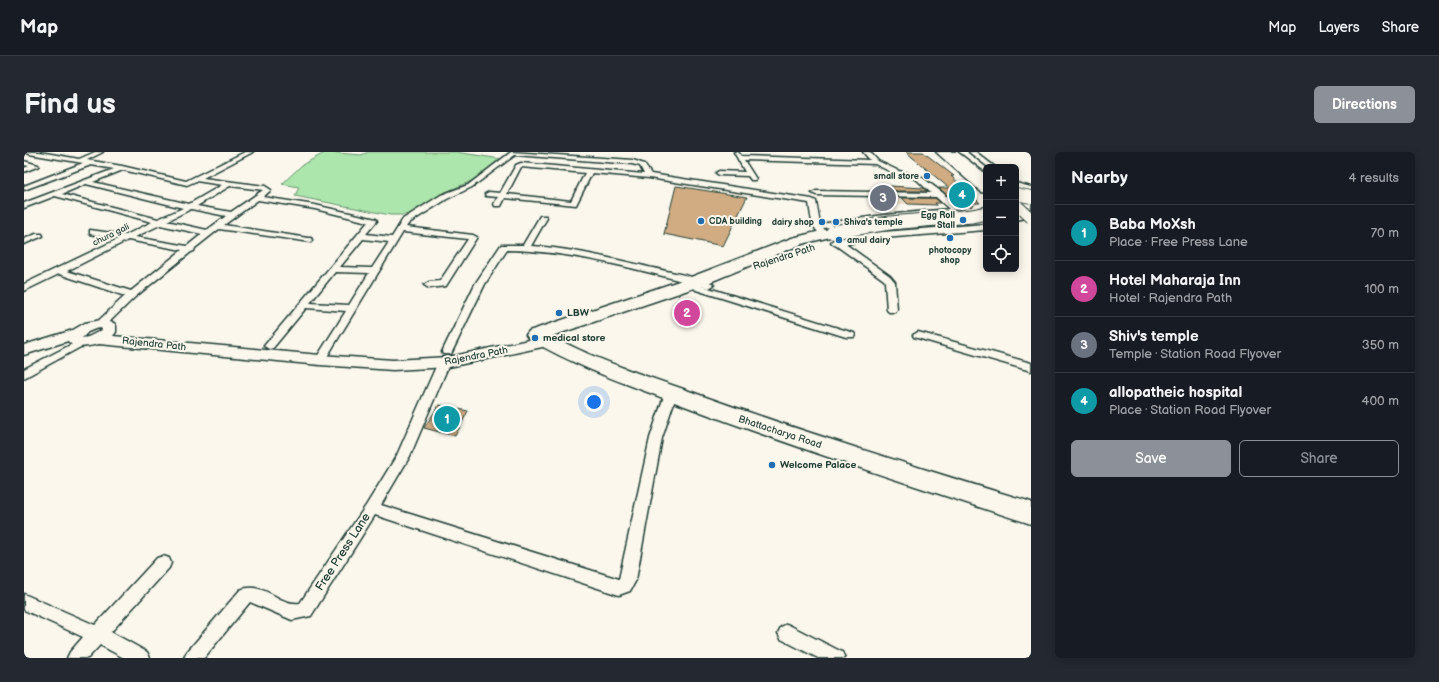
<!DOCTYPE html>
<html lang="en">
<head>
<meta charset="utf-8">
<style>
  :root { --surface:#171b24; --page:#242831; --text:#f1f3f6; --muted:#9ea1a6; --line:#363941; --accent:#8c9099 }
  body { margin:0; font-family:"Balsamiq Sans",sans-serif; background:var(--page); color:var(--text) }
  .controls { position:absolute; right:12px; top:12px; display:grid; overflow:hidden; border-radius:6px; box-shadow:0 2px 10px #0003 }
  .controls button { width:36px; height:36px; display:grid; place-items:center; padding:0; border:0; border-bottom:1px solid var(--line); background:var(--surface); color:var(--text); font:20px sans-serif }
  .you { position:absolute; left:570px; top:250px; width:14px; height:14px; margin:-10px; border:3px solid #fff; border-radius:50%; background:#1a73e8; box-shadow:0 0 0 6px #1a73e833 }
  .badge { display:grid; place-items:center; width:26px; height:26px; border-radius:50%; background:var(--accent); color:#fff; font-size:13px; font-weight:700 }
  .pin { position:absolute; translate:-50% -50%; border:2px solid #fff; box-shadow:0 1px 4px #0006 }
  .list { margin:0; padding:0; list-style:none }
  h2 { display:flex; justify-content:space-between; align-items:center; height:52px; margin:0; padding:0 16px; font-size:17px }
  h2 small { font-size:13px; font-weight:400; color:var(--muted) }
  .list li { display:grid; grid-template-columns:26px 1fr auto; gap:12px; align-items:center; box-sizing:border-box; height:56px; padding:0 16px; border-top:1px solid var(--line) }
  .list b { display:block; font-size:15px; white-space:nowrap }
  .list p { margin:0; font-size:13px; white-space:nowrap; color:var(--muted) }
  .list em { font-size:13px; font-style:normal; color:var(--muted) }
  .actions { display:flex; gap:8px; padding:12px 16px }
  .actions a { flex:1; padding:9px 0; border:1px solid var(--accent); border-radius:6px; text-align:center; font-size:14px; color:var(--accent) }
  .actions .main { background:var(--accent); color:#fff }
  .icon { flex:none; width:22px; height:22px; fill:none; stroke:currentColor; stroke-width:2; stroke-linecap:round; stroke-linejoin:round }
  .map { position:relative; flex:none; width:1007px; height:506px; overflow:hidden; border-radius:6px }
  header { display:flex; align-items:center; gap:24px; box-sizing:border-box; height:56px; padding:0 20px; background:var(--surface); border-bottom:1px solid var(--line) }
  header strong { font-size:19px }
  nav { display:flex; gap:22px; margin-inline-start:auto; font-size:14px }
  .intro { display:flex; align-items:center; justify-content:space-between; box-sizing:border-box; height:96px; padding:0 24px }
  h1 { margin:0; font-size:28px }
  .button { padding:10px 18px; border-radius:6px; background:var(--accent); color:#fff; font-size:14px; font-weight:700 }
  main { display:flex; gap:24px; padding:0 24px }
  aside { flex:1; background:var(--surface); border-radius:6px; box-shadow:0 2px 10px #0003 }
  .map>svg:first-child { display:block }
</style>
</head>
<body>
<header>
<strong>Map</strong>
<nav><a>Map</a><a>Layers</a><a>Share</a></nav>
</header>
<div class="intro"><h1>Find us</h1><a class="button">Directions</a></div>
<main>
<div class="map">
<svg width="1007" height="506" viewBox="0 0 1007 506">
  <rect width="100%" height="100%" fill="#fbf7ec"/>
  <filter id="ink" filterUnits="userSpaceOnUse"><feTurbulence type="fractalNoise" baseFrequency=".025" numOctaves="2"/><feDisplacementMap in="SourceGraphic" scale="8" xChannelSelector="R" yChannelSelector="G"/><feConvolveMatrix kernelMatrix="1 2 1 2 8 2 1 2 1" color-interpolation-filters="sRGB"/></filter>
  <g filter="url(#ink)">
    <!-- built -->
    <polygon fill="#eee0cc" points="845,45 874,45 885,52 851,52"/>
    <!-- green -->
    <polygon fill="#ace6ac" stroke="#669270" points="302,0 337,3 344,0 432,0 477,7 452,27 424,39 390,61 380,63 366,63 271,44 275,35 258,32 278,13"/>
    <!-- building -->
    <g fill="#d1ac83" stroke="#1f3d34">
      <polygon points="882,0 899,0 930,24 927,24 956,51 950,51 947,55 943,51 931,51 915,36 925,36"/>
      <polygon points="652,34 723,45 699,94 640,82"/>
      <polygon points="866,34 899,36 903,39 871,39"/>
      <polygon points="878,46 911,46 917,51 911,51 913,53 884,52"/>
      <polygon points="415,253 444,259 431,284 400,276"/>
    </g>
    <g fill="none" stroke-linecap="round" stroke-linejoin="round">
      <!-- street casing -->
      <g stroke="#1f3d34" stroke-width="3">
        <g id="street">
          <path d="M2 0H16L55 7 71 0H79L63 8 98 14 162 29 221 0H229L179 26 241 34 247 38 239 45 291 53 352 67 353 69 342 82 368 85 379 67 417 43 444 33 487 0 609 8 620 12 627 22 788 47 792 49 796 72 860 63 925 57 912 45 792 43 788 41 792 39 907 41 892 27 871 22 851 12 720 8 732 27 731 28H727L724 24 695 23 692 21 695 19 721 20 710 0H714L717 4 846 8 839 0H846L854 9 875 19 896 24 919 41 935 58C929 63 916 62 908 63 871 66 836 71 799 76L805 82 801 84C787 80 787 63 785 51L625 26 568 21 552 53 481 46 477 54H471L470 52 474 45 462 44 461 42 465 40 476 41 492 13 497 11 620 22 616 14 608 12 491 3 448 35 423 47 385 71 382 75 449 83 453 85 422 134 405 136 400 133 405 130 416 129 444 87 379 80 301 208 300 210H292L291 208 322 159 282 156 249 196 245 197 240 194 344 70 291 57 234 48 200 73 284 86H287L288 88 287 90 195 77 171 96 170 99 167 100 111 145 81 174H73L72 172 73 170 101 144 35 122 0 139V132L94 87 66 82V78L102 83 128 70 31 44 0 56V51L90 17 67 13 0 38V34L59 11 5 2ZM497 15 561 21 547 49 483 42ZM99 18 163 33 172 29 198 33 165 52 69 30ZM62 32 159 56 134 67 38 42ZM206 34 239 38 207 60 173 54ZM167 57 202 64 183 78 143 69ZM136 73 178 82 163 94 111 85ZM339 87 365 90 348 116 316 115ZM104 88 158 98 107 139 43 119ZM311 120 345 121 325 153 286 151Z"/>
          <polygon points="945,0 952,0 971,15 964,15"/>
          <polygon points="0,9 14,13 15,14 0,20 0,16 5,14 0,13"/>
          <path d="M516 64H522L523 66 507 94C544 96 580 105 616 113 640 119 665 123 688 131L690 133 685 136C618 119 552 99 483 98L461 132 428 200 427 202H419L418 200 451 132 477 93H499Z"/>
          <polygon points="12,82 18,82 19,84 0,92 0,87"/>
          <polygon points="810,88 816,88 866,124 871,130 873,158 871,160 865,160 863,158 861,130 860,128 810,92 809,90"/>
          <polygon points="675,133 830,181 831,183 830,185 822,185 672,138 670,136 672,134"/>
          <polygon points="894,180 1007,211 1007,219 890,185 889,183"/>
          <polygon points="58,187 63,190 62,192 0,226 0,217"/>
          <path d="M420 206 424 208 426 210 386 304 357 353 595 427 626 286 641 241 643 238H651L653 241 638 286 612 428 606 439 595 443 351 363 287 464 268 468 226 450 180 506H160L163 500 216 438C240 428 254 454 276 451L343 352 373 303 414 210 416 208Z"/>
          <polygon points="139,404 145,406 147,411 145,416 87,480 123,500 126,506 100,506 76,493 64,506 43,506 46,500 59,485 0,458 0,442 71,473 133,406"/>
          <polygon points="763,472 818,500 821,506 794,506 757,487 754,481 757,475"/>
        </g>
      </g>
      <!-- secondary casing -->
      <g stroke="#1f3d34" stroke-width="3">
        <g id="secondary">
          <polygon points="992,38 996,39 1007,48 1007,56 1003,55 992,46"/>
          <polygon points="1007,59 1007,65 992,68 992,62"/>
          <polygon points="962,72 962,78 846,87 813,94 809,92 807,90 809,88 813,86 846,81"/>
          <path d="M77 168 90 171 92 174V180L89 184 296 203 369 208 425 205 523 184 528 186 530 189 528 192 523 194 425 215 369 218 296 213 75 192C66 194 51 198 44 189L0 203V193L49 178 61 171ZM71 177 77 176 78 178 64 185 58 186 64 180Z"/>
        </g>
      </g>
      <!-- primary casing -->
      <g stroke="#1f3d34" stroke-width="3">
        <g id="primary">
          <polygon points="922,0 933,0 962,22 962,30 958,29"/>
          <polygon points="992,31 1007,35 1007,41 992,37"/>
        </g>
      </g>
      <!-- highway casing -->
      <g stroke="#1f3d34" stroke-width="3">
        <g id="highway">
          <polygon points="912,0 925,0 962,30 962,41 957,40"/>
          <path d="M809 76 814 77 816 80 814 83 778 92 679 133 528 184C575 210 626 225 676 243 785 282 896 316 1007 350V372C893 335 779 298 666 256 611 235 556 217 505 187L502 183 505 179 667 125 768 86Z"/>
        </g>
      </g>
      <!-- street -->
      <use href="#street" fill="#fbf7ec" fill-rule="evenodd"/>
      <!-- secondary -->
      <use href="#secondary" fill="#fbf7ec" fill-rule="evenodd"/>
      <!-- primary -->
      <use href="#primary" fill="#fbf7ec" fill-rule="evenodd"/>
      <!-- highway -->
      <use href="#highway" fill="#fbf7ec" fill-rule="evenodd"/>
      <!-- secondary-bridge casing -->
      <g stroke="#1f3d34" stroke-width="12" stroke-linecap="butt">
        <polyline id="secondary-bridge" points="992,52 1007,66"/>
      </g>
      <!-- primary-bridge casing -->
      <g stroke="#1f3d34" stroke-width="14" stroke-linecap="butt">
        <polyline id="primary-bridge" points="992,42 1007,45"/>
      </g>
      <!-- highway-bridge casing -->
      <g stroke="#1f3d34" stroke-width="15" stroke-linecap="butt">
        <polyline id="highway-bridge" points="809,80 866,71 948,64 962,61"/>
      </g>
      <!-- secondary-bridge -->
      <use href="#secondary-bridge" stroke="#fbf7ec" stroke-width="10"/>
      <!-- primary-bridge -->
      <use href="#primary-bridge" stroke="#fbf7ec" stroke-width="12"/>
      <!-- highway-bridge -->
      <use href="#highway-bridge" stroke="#fbf7ec" stroke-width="13"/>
    </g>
  </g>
  <!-- markers -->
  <g fill="#1f6fb2" stroke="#fbf7ec" stroke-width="1.5">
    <circle cx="903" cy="24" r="4"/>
    <circle cx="939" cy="68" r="4"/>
    <circle cx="677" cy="69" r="4"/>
    <circle cx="798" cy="70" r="4"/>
    <circle cx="812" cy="70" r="4"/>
    <circle cx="926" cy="86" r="4"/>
    <circle cx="815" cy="88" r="4"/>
    <circle cx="535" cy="161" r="4"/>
    <circle cx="511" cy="186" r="4"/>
    <circle cx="748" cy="313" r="4"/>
  </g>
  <g text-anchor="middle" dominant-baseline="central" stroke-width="4" stroke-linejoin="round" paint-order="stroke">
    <!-- far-poi labels -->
    <g font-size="9" font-weight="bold" fill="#1f3d34" stroke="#fbf7ec" text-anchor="end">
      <text x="895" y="24">small store</text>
      <text x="931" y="63">Egg Roll<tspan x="931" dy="10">Stall</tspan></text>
      <text x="685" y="69" text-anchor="start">CDA building</text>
      <text x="790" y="70">dairy shop</text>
      <text x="820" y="70" text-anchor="start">Shiva's temple</text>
      <text x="823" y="88" text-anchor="start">amul dairy</text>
      <text x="926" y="98" text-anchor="middle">photocopy<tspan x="926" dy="10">shop</tspan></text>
    </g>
    <!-- far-street labels -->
    <g font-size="9" fill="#1f3d34" stroke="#fbf7ec">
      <text transform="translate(87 83) rotate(-26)">chura gali</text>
    </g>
    <!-- street labels -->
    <g font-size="10" fill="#1f3d34" stroke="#fbf7ec">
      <text transform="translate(760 105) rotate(-18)">Rajendra Path</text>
      <text transform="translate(130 192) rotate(6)">Rajendra Path</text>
      <text transform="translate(452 204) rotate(-11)">Rajendra Path</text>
      <text transform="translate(756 280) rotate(18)">Bhattacharya Road</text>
    </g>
    <!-- poi labels -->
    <g font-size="10" font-weight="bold" fill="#1f3d34" stroke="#fbf7ec" text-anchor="start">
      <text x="543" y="161">LBW</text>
      <text x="519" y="186">medical store</text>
      <text x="756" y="313">Welcome Palace</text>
    </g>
    <!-- near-street labels -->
    <g font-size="12" fill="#1f3d34" stroke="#fbf7ec">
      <text transform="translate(319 400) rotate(-57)">Free Press Lane</text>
    </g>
  </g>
</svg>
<div class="controls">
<button>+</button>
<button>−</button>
<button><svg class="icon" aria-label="locate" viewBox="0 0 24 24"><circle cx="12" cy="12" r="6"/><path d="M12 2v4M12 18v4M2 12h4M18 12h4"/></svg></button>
</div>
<div class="you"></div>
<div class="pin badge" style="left:423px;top:267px;background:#0f9aa8">1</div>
<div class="pin badge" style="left:663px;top:161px;background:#d1479c">2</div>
<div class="pin badge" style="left:859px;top:46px;background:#6b7280">3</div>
<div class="pin badge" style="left:938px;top:43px;background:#0f9aa8">4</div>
</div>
<aside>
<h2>Nearby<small>4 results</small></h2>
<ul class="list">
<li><span class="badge" style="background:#0f9aa8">1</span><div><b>Baba MoXsh</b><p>Place · Free Press Lane</p></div><em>70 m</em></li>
<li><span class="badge" style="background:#d1479c">2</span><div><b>Hotel Maharaja Inn</b><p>Hotel · Rajendra Path</p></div><em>100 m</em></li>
<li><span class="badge" style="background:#6b7280">3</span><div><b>Shiv's temple</b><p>Temple · Station Road Flyover</p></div><em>350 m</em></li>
<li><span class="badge" style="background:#0f9aa8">4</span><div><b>allopatheic hospital</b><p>Place · Station Road Flyover</p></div><em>400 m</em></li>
</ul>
<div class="actions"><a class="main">Save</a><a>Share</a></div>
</aside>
</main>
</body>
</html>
